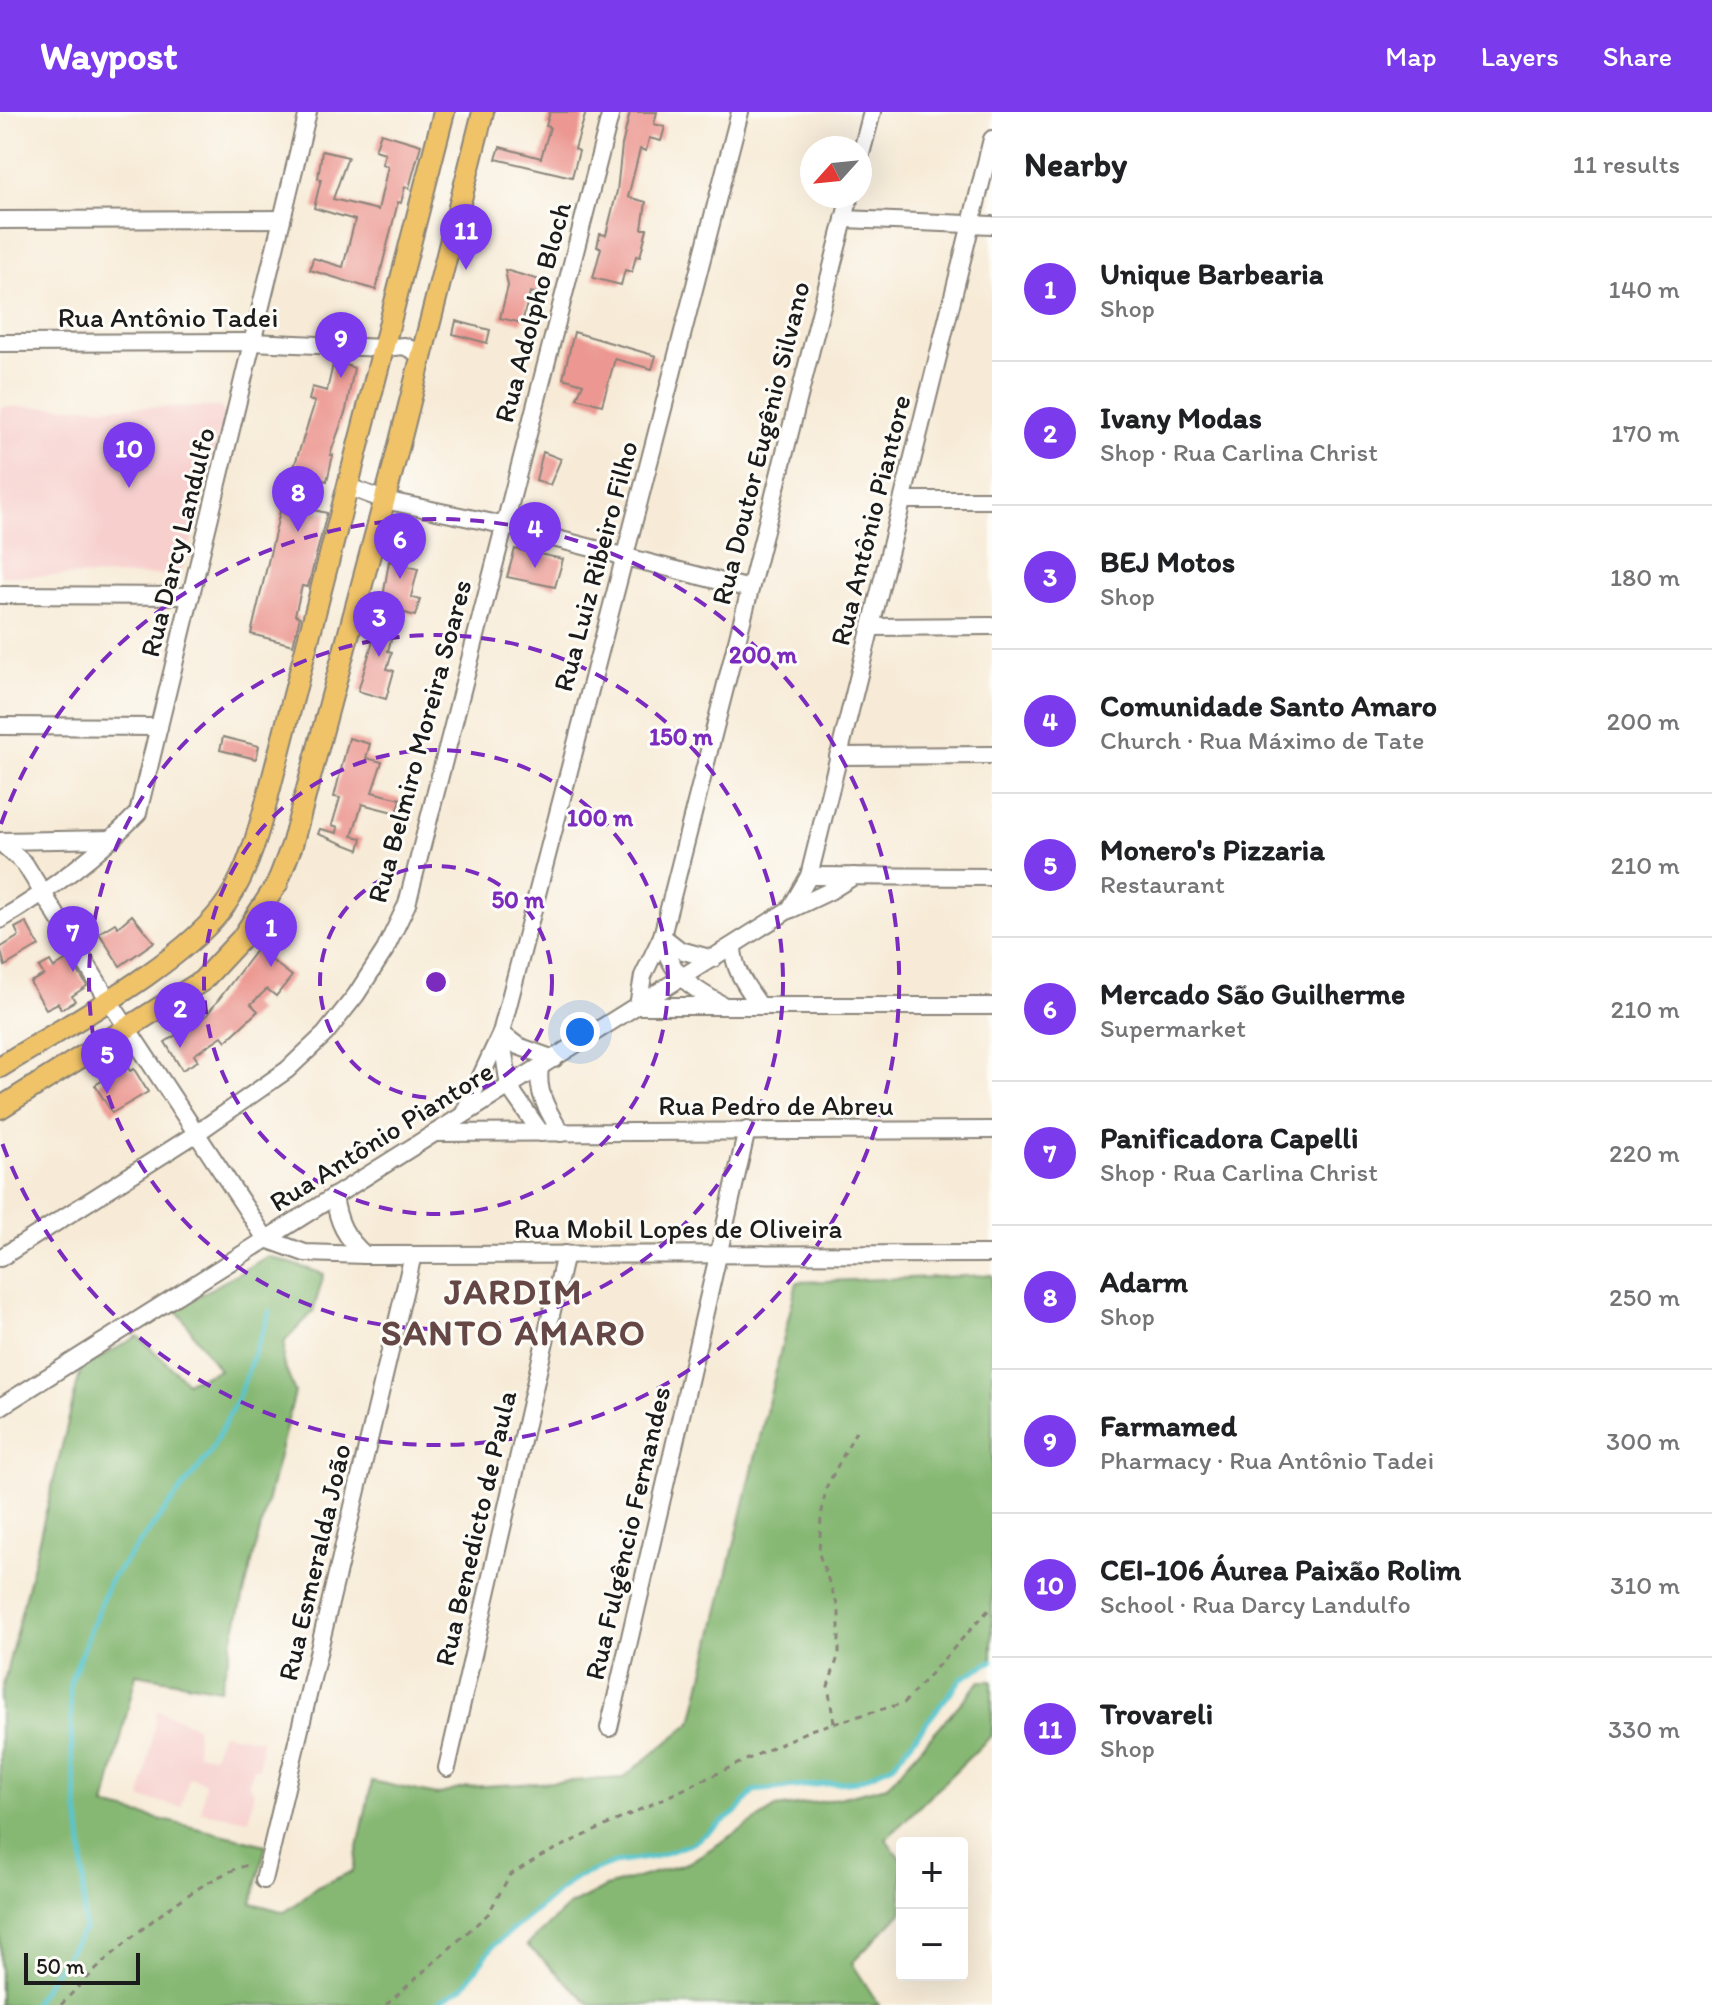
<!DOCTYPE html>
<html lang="en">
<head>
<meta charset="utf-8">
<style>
  :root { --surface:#fff; --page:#f2f2f2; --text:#202124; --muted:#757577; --line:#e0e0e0; --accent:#7c3aed }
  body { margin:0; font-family:Itim,sans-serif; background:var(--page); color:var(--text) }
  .controls { position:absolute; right:24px; bottom:24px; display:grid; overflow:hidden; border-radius:8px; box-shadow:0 8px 32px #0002 }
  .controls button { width:72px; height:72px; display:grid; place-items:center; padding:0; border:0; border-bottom:2px solid var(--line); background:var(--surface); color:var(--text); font:40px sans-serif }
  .compass { position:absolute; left:800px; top:24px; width:72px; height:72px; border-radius:50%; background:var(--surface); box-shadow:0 8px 32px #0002; rotate:243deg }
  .scale { position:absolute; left:24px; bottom:20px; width:116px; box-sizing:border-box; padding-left:8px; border:4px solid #1c1c1c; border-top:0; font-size:22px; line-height:28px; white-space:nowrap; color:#1c1c1c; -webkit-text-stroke:6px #fdfcf7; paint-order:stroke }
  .you { position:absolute; left:580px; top:920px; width:28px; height:28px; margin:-20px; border:6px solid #fff; border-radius:50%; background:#1a73e8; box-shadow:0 0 0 12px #1a73e833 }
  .badge { display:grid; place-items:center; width:52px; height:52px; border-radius:50%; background:var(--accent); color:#fff; font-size:26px; font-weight:700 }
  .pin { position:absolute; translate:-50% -66px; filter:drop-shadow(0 2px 4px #0008) }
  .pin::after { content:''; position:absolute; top:42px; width:28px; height:24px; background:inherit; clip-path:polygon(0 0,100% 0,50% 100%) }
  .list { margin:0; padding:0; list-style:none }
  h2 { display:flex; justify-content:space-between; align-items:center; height:104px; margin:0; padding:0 32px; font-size:34px }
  h2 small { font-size:26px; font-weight:400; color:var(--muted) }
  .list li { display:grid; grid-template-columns:52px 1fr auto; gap:24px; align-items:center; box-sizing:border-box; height:144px; padding:0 32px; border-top:2px solid var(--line) }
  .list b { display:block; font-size:30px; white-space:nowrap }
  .list p { margin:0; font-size:26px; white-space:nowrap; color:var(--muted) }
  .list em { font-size:26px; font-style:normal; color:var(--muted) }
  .map { position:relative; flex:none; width:992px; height:1893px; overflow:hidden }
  header { display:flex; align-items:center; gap:48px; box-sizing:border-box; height:112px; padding:0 40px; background:var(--accent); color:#fff }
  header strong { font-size:38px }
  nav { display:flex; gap:44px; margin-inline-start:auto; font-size:28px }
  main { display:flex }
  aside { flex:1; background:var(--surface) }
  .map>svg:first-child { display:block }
</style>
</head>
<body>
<header>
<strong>Waypost</strong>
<nav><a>Map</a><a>Layers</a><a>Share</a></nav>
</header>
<main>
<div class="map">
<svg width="992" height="1893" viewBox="0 0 992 1893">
  <rect width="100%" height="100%" fill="#fdfcf7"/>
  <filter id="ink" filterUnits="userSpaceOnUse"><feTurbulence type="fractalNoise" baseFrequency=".0125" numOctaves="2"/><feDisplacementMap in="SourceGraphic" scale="16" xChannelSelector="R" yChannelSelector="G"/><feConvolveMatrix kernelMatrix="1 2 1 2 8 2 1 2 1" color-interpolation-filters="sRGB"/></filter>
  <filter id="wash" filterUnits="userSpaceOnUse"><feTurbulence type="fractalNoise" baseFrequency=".006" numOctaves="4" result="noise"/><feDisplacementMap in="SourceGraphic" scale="32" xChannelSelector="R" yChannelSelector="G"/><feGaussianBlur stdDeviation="1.8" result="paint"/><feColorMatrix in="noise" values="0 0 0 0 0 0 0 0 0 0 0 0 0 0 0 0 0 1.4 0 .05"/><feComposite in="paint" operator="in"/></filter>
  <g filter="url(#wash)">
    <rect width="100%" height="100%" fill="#f7ebd7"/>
    <!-- built -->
    <g fill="#f7d0ce">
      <polygon points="0,295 220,295 224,301 186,450 181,459 172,463 0,464"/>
      <polygon points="157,1598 196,1614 197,1641 213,1644 222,1621 262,1628 259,1656 253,1656 248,1672 254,1679 249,1708 201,1700 205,1670 189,1665 181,1695 141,1686"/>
    </g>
    <!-- forest -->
    <g fill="#86b873" stroke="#516a48" stroke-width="2">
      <polygon points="268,1144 324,1162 313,1200 285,1229 283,1251 295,1280 220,1577 136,1562 105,1694 266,1733 252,1791 285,1800 317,1775 353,1759 372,1669 436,1683 467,1675 623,1666 692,1610 797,1170 992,1163 992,1549 962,1566 893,1653 857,1669 753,1679 739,1698 693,1731 654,1745 614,1751 575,1766 494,1833 463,1875 434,1893 0,1893 0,1586 81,1257 138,1224 187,1270 219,1258 176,1197"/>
      <polygon points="980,1569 992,1569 992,1623 886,1727 902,1749 902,1800 852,1851 879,1893 591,1893 527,1833 567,1795 606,1775 688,1751 776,1696 826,1689 887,1674"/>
    </g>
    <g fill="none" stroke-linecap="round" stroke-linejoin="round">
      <!-- stream -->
      <g stroke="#58c5ce" stroke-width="5">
        <polyline points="32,1893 84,1818 83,1742 72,1645 70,1571 109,1470 210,1341 238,1285 270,1199"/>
        <polyline points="434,1893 463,1875 494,1833 575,1766 614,1751 654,1745 693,1731 739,1698 753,1679 857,1669 893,1653 962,1566 992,1549"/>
      </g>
    </g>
    <g id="blocks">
      <!-- building -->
      <g fill="#ec9791">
        <polygon points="550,0 586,0 575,37 579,39 572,65 496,47 500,35 541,46 550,15 546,14"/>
        <polygon points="630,0 657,0 654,12 665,15 661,29 649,26 646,39 640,37 628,85 646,90 642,117 647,117 640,145 636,144 632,160 625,158 621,173 593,166 601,136 597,135 600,122 606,123 617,79 622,33"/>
        <polygon points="381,21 421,33 409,76 405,75 401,91 398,90 376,178 310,158 313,146 343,155 355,108 314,96 321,67 318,66 322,39 348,45 333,87 378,98 388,54 382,52 385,41 375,38"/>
        <polygon points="505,158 543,169 539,182 530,180 522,211 500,206 508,174"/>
        <polygon points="456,209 490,218 487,231 453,222"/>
        <polygon points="574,220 656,244 652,257 615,247 602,293 577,286 583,272 563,266"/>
        <polygon points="334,248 354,256 346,298 330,343 333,343 327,369 292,361 315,290 309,288 312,275 327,279"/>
        <polygon points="543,340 561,347 550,373 536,368"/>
        <polygon points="282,391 327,401 308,475 302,474 295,503 300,505 293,533 251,522"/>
        <polygon points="515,437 563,447 555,475 507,465"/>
        <polygon points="389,449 418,457 411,485 420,488 415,504 402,500 396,509 388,539 392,540 387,557 394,559 386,587 358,579 379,509"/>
        <polygon points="223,625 259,634 256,647 220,638"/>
        <polygon points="349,626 370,632 366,646 382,650 372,680 401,687 397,701 362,692 352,724 362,726 359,738 318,722 320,717 337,721 338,715 332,713 340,686 334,685"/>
        <polygon points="132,803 154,830 120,854 99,821 115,811 118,815"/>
        <polygon points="26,810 39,834 5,854 0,836 19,824 15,816"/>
        <polygon points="257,837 292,864 276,884 267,877 251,892 258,899 226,929 222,924 194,943 198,949 182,958 165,930 206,904"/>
        <polygon points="70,846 87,874 72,884 75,889 61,897 58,891 46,897 30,870 44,863 39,855 50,849 54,856"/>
        <polygon points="127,954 130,959 134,957 148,980 112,1001 95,973"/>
      </g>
    </g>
  </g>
  <g filter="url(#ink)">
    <use href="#blocks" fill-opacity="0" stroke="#8a847a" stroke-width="2"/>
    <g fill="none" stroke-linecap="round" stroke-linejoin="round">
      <!-- minor casing -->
      <g stroke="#8a847a" stroke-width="20">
        <g id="minor">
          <polyline points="860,46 872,0"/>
          <polyline points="850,84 662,824 643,864 638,894 992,894"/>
          <polyline points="844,107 992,113"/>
          <polyline points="0,108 282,107"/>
          <polyline points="0,231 252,230 383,236 404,234 422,243"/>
          <polyline points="349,375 384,388 503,413 750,477"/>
          <polyline points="903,388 992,388"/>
          <polyline points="0,483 191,484"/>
          <polyline points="871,515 992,514"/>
          <polyline points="0,614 159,615"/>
          <polyline points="838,644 992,643"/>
          <polyline points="0,729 113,727"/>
          <polyline points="0,730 25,752 108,887 266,1127 305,1141 365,1143 992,1142"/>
          <polyline points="809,764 992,765"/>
          <polyline points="792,797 830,779 854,764"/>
          <path d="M0 808C51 778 97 743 138 701L308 0"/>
          <path d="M662 824C668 861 691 876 723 893"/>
          <polyline points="662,824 680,838 713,847"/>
          <path d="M733 834C733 858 747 875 760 894"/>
          <path d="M540 955C536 981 548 999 561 1021"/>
          <polyline points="463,1003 501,921 518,934 554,947"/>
          <polyline points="435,1021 992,1018"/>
          <polyline points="541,1021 509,975 501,921 740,0"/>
          <path d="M334 1084C338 1111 345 1125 365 1143"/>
          <polyline points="0,1146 197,1021 287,958 325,922 356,883 385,838 407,792 611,0"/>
          <polyline points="0,1295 790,797 809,764 992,27"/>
          <polyline points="609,1616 747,1018"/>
          <polyline points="447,1656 565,1142"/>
          <polyline points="264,1768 413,1143"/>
        </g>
      </g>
      <!-- major casing -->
      <g stroke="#8a847a" stroke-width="24">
        <g id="major">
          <path d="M0 955C62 916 188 849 227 790 249 758 260 714 270 676L444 0"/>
          <polyline points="0,996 202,869 242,826 277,772 292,733 395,349 483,0"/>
        </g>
      </g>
      <!-- path -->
      <g stroke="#8a847a" stroke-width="3" stroke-dasharray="6 6" stroke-linecap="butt">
        <polyline points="834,1611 828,1574 839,1542 839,1498 819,1442 821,1405 826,1376 856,1319"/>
        <path d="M61 1893C101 1849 194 1765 252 1752"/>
        <polyline points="386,1893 488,1802 510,1763 541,1744 810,1618 904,1591 992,1494"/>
      </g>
      <!-- minor -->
      <use href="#minor" stroke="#fff" stroke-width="16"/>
      <!-- major -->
      <use href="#major" stroke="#f0c369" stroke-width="20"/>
    </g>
  </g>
  <!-- distance rings -->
  <g fill="none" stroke="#7b2cbf" stroke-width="4" stroke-dasharray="14 10">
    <circle cx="436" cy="870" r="116"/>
    <circle cx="436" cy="870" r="232"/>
    <circle cx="436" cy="870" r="347"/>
    <path d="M1 712A463 463 0 1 1 1 1028"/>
  </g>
  <g text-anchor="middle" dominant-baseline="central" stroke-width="6" stroke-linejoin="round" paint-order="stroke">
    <!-- street labels -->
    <g font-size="28" fill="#1c1c1c" stroke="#fdfcf7">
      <text transform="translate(532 200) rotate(-75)">Rua Adolpho Bloch</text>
      <text x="168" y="205">Rua Antônio Tadei</text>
      <text transform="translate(760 331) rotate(-76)">Rua Doutor Eugênio Silvano</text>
      <text transform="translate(870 408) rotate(-76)">Rua Antônio Piantore</text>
      <text transform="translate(177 430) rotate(-76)">Rua Darcy Landulfo</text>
      <text transform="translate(595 454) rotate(-75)">Rua Luiz Ribeiro Filho</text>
      <text transform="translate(419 629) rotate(-75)">Rua Belmiro Moreira Soares</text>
      <text x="776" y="993">Rua Pedro de Abreu</text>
      <text transform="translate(381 1024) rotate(-32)">Rua Antônio Piantore</text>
      <text x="678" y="1116">Rua Mobil Lopes de Oliveira</text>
      <text transform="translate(475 1416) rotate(-77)">Rua Benedicto de Paula</text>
      <text transform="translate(627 1421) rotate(-77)">Rua Fulgêncio Fernandes</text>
      <text transform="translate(314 1450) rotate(-77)">Rua Esmeralda João</text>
    </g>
    <!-- district labels -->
    <g font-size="36" font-weight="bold" letter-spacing="2" fill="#654745" stroke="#fdfcf7">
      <text x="514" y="1179">JARDIM<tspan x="514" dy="41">SANTO AMARO</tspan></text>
    </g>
  </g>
  <circle cx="436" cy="870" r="12" fill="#7b2cbf" stroke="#fdfcf7" stroke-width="4"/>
  <g font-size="24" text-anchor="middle" font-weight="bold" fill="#7b2cbf" stroke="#fdfcf7" stroke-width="6" stroke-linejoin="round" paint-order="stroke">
    <text x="763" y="551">200 m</text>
    <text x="681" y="633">150 m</text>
    <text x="600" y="714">100 m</text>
    <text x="518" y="796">50 m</text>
  </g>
</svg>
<div class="controls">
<button>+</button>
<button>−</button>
</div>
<svg class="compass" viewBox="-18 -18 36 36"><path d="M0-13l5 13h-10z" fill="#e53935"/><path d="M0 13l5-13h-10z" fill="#757577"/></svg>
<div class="scale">50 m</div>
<div class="you"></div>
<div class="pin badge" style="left:271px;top:855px">1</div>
<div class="pin badge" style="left:180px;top:936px">2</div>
<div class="pin badge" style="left:379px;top:545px">3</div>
<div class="pin badge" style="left:535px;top:456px">4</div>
<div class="pin badge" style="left:107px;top:982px">5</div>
<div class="pin badge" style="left:400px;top:467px">6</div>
<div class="pin badge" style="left:73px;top:860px">7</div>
<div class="pin badge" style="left:298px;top:420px">8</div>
<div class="pin badge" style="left:341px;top:266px">9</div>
<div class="pin badge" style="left:129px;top:376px">10</div>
<div class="pin badge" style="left:466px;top:158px">11</div>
</div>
<aside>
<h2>Nearby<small>11 results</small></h2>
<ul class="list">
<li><span class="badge">1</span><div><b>Unique Barbearia</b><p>Shop</p></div><em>140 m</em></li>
<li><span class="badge">2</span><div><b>Ivany Modas</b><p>Shop · Rua Carlina Christ</p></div><em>170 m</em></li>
<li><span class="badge">3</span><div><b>BEJ Motos</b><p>Shop</p></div><em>180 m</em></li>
<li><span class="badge">4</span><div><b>Comunidade Santo Amaro</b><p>Church · Rua Máximo de Tate</p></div><em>200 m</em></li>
<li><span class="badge">5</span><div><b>Monero's Pizzaria</b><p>Restaurant</p></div><em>210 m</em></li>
<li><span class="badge">6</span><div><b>Mercado São Guilherme</b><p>Supermarket</p></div><em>210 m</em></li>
<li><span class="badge">7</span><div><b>Panificadora Capelli</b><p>Shop · Rua Carlina Christ</p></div><em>220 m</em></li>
<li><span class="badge">8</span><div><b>Adarm</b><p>Shop</p></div><em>250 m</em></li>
<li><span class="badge">9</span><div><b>Farmamed</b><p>Pharmacy · Rua Antônio Tadei</p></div><em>300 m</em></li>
<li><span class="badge">10</span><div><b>CEI-106 Áurea Paixão Rolim</b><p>School · Rua Darcy Landulfo</p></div><em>310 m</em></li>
<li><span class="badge">11</span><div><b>Trovareli</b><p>Shop</p></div><em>330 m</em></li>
</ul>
</aside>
</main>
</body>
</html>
